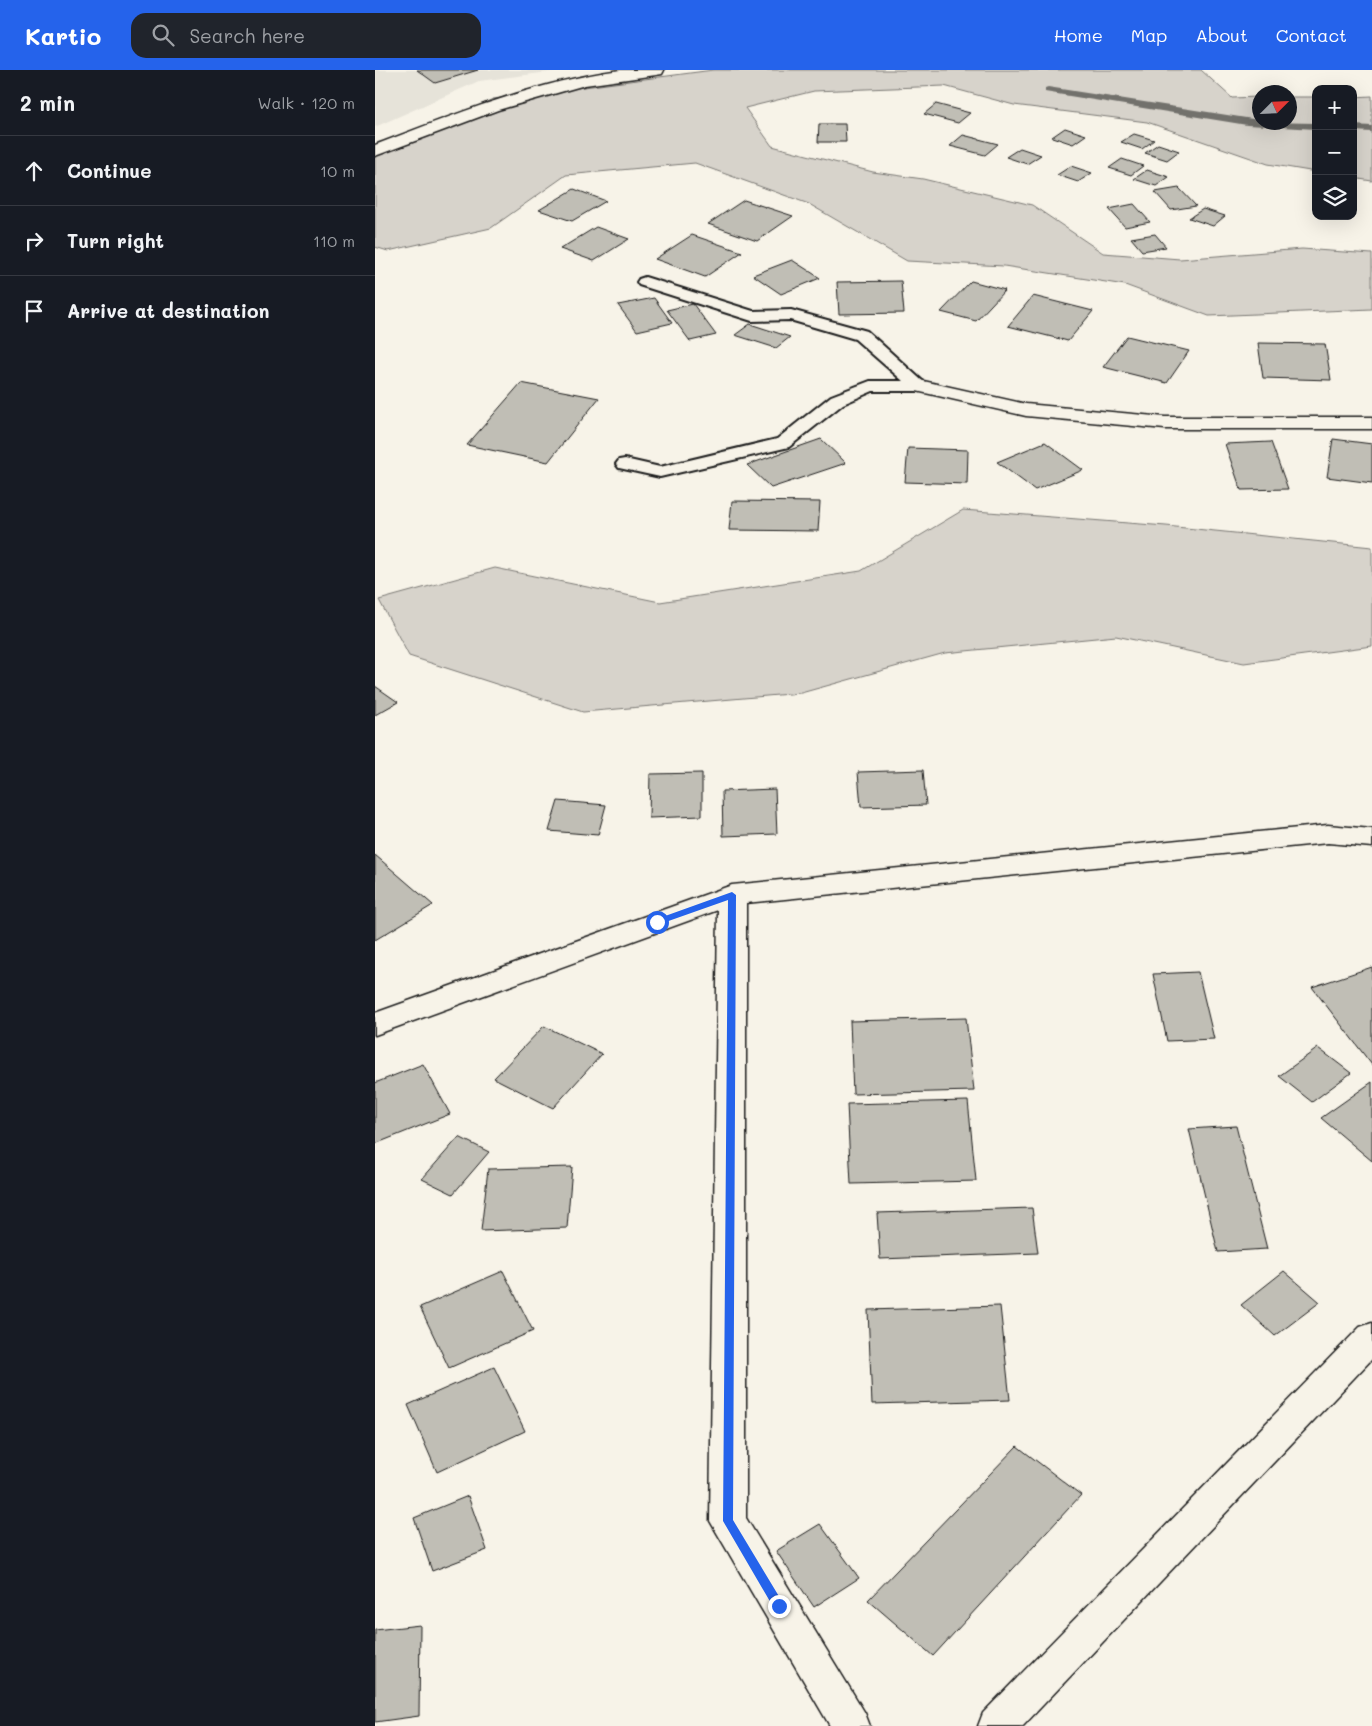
<!DOCTYPE html>
<html lang="en">
<head>
<meta charset="utf-8">
<style>
  :root { --surface:#171b24; --page:#20242c; --text:#f1f3f6; --muted:#9ea1a6; --line:#363941; --accent:#2563eb }
  body { margin:0; font-family:Mali,sans-serif; background:var(--page); color:var(--text) }
  .controls { position:absolute; right:15px; top:15px; display:grid; overflow:hidden; border-radius:10px; box-shadow:0 5px 20px #0002 }
  .controls button { width:45px; height:45px; display:grid; place-items:center; padding:0; border:0; border-bottom:1px solid var(--line); background:var(--surface); color:var(--text); font:25px sans-serif }
  .compass { position:absolute; left:877px; top:15px; width:45px; height:45px; border-radius:50%; background:var(--surface); box-shadow:0 5px 20px #0002; rotate:66deg }
  .stop { position:absolute; width:15px; height:15px; margin:-11px; border:4px solid #2563eb; border-radius:50%; background:#fff }
  .stop.end { background:#2563eb; border-color:#fff; box-shadow:0 1px 5px #0008 }
  .list { margin:0; padding:0; list-style:none }
  h2 { display:flex; justify-content:space-between; align-items:center; height:65px; margin:0; padding:0 20px; font-size:21px }
  h2 small { font-size:16px; font-weight:400; color:var(--muted) }
  .list li { display:grid; grid-template-columns:32px 1fr auto; gap:15px; align-items:center; box-sizing:border-box; height:70px; padding:0 20px; border-top:1px solid var(--line) }
  .list b { display:block; font-size:19px; white-space:nowrap }
  .list em { font-size:16px; font-style:normal; color:var(--muted) }
  .icon { flex:none; width:28px; height:28px; fill:none; stroke:currentColor; stroke-width:2; stroke-linecap:round; stroke-linejoin:round }
  .map { position:relative; flex:none; width:997px; height:1656px; overflow:hidden }
  header { display:flex; align-items:center; gap:30px; box-sizing:border-box; height:70px; padding:0 25px; background:var(--accent); color:#fff }
  header strong { font-size:24px }
  nav { display:flex; gap:28px; margin-inline-start:auto; font-size:18px }
  .search { width:350px; height:45px; background:var(--page); display:flex; align-items:center; gap:12px; box-sizing:border-box; padding:0 18px; border-radius:15px; color:var(--muted); font-size:19px }
  main { display:flex }
  aside { flex:1; background:var(--surface) }
  .map>svg:first-child { display:block }
</style>
</head>
<body>
<header>
<strong>Kartio</strong>
<div class="search"><svg class="icon" aria-label="search" viewBox="0 0 24 24"><circle cx="10" cy="10" r="6"/><path d="M15 15l6 6"/></svg>Search here</div>
<nav><a>Home</a><a>Map</a><a>About</a><a>Contact</a></nav>
</header>
<main>
<aside>
<h2>2 min<small>Walk · 120 m</small></h2>
<ul class="list">
<li><svg class="icon" aria-label="ahead" viewBox="0 0 24 24"><path d="M12 20V5M6 11l6-6 6 6"/></svg><div><b>Continue</b></div><em>10 m</em></li>
<li><svg class="icon" aria-label="right" viewBox="0 0 24 24"><path d="M7 20v-9h11M14 6l5 5-5 5"/></svg><div><b>Turn right</b></div><em>110 m</em></li>
<li><svg class="icon" aria-label="arrive" viewBox="0 0 24 24"><path d="M6 21V4h12l-3 4 3 4H6"/></svg><div><b>Arrive at destination</b></div></li>
</ul>
</aside>
<div class="map">
<svg width="997" height="1656" viewBox="0 0 997 1656">
  <rect width="100%" height="100%" fill="#f7f3e8"/>
  <filter id="ink" filterUnits="userSpaceOnUse"><feTurbulence type="fractalNoise" baseFrequency=".02" numOctaves="2"/><feDisplacementMap in="SourceGraphic" scale="10" xChannelSelector="R" yChannelSelector="G"/><feConvolveMatrix kernelMatrix="1 2 1 2 8 2 1 2 1" color-interpolation-filters="sRGB"/></filter>
  <g filter="url(#ink)">
    <!-- built -->
    <polygon fill="#e6e3d9" points="0,0 190,0 104,11 0,57"/>
    <!-- green -->
    <g fill="#d7d3cb" stroke="#7a7874">
      <polygon points="338,0 826,0 857,28 884,27 884,52 914,52 915,27 941,27 941,102 893,94 772,52 639,35 569,16 439,21 370,38 397,76 498,102 548,109 657,135 728,183 805,189 927,179 997,184 997,239 834,246 750,215 629,196 532,191 434,134 320,93 191,105 116,158 13,181 0,177 0,82 118,29"/>
      <polygon points="997,26 997,111 978,108 978,27"/>
      <polygon points="588,440 791,456 997,477 997,576 869,593 741,566 570,583 426,623 208,642 34,586 4,530 120,498 285,532 486,501"/>
    </g>
    <g fill="none" stroke-linecap="round" stroke-linejoin="round">
      <!-- stream -->
      <g fill="#72716c" fill-rule="evenodd">
        <polygon points="673,17 884,50 884,52 941,53 941,59 872,55 670,22 670,18"/>
        <polygon points="978,55 997,56 997,62 978,61"/>
      </g>
    </g>
    <!-- building -->
    <g fill="#c0beb5" stroke="#1c1c1c">
      <polygon points="42,0 103,0 60,13"/>
      <polygon points="561,34 595,43 583,53 549,44"/>
      <polygon points="444,54 470,54 471,72 443,72"/>
      <polygon points="690,58 711,65 698,74 677,67"/>
      <polygon points="759,64 779,70 767,79 746,72"/>
      <polygon points="588,65 623,74 610,85 575,76"/>
      <polygon points="783,74 804,81 792,90 770,83"/>
      <polygon points="645,78 666,85 652,94 631,87"/>
      <polygon points="747,89 768,96 756,105 734,98"/>
      <polygon points="696,96 717,103 703,112 682,105"/>
      <polygon points="772,100 794,107 781,116 759,109"/>
      <polygon points="804,118 821,136 796,140 780,122"/>
      <polygon points="199,119 231,131 197,151 164,140"/>
      <polygon points="369,130 418,146 382,171 333,154"/>
      <polygon points="759,134 775,152 750,157 734,139"/>
      <polygon points="828,139 850,146 838,156 814,148"/>
      <polygon points="221,157 254,169 219,191 185,179"/>
      <polygon points="780,164 791,177 767,181 756,168"/>
      <polygon points="317,165 367,182 330,207 280,189"/>
      <polygon points="417,190 445,208 406,224 378,205"/>
      <polygon points="526,211 529,243 464,244 462,212"/>
      <polygon points="596,211 630,220 601,251 566,242"/>
      <polygon points="658,226 718,241 693,271 633,256"/>
      <polygon points="279,228 297,253 262,261 243,235"/>
      <polygon points="318,234 341,265 315,271 292,240"/>
      <polygon points="375,254 415,267 401,278 360,265"/>
      <polygon points="752,266 814,281 792,313 728,297"/>
      <polygon points="883,273 950,274 956,310 888,308"/>
      <polygon points="146,313 224,328 173,392 92,375"/>
      <polygon points="446,369 471,393 396,418 372,395"/>
      <polygon points="958,369 997,374 997,413 952,407"/>
      <polygon points="670,372 708,400 660,420 622,392"/>
      <polygon points="896,372 913,419 866,420 850,374"/>
      <polygon points="533,378 593,380 592,414 530,412"/>
      <polygon points="357,431 445,432 443,461 354,460"/>
      <polygon points="0,616 23,632 0,645"/>
      <polygon points="548,700 551,735 486,737 483,702"/>
      <polygon points="327,703 327,746 274,748 275,704"/>
      <polygon points="400,719 402,764 348,766 347,721"/>
      <polygon points="183,731 231,735 223,765 174,761"/>
      <polygon points="0,785 58,835 0,870"/>
      <polygon points="997,897 997,995 937,917"/>
      <polygon points="823,902 839,969 792,971 778,904"/>
      <polygon points="591,948 599,1021 478,1024 475,951"/>
      <polygon points="169,956 227,984 178,1038 119,1008"/>
      <polygon points="943,978 976,1003 937,1032 904,1006"/>
      <polygon points="48,994 75,1044 0,1074 0,1013"/>
      <polygon points="997,1012 997,1091 946,1048"/>
      <polygon points="593,1031 601,1111 476,1114 472,1034"/>
      <polygon points="861,1056 892,1179 843,1182 814,1059"/>
      <polygon points="84,1067 114,1082 78,1124 47,1109"/>
      <polygon points="197,1097 192,1158 106,1161 113,1099"/>
      <polygon points="657,1138 663,1183 505,1189 502,1143"/>
      <polygon points="128,1201 158,1261 74,1298 45,1237"/>
      <polygon points="909,1201 945,1232 900,1266 866,1235"/>
      <polygon points="625,1236 635,1330 497,1334 493,1240"/>
      <polygon points="119,1297 150,1361 62,1402 33,1335"/>
      <polygon points="642,1376 706,1425 558,1586 493,1530"/>
      <polygon points="93,1426 112,1480 57,1501 39,1448"/>
      <polygon points="445,1454 484,1508 439,1537 401,1481"/>
      <polygon points="45,1555 44,1646 0,1652 0,1560"/>
    </g>
    <g fill="none" stroke-linecap="round" stroke-linejoin="round">
      <!-- lane casing -->
      <g stroke="#1c1c1c" stroke-width="4">
        <polygon id="lane" points="270,207 378,241 416,240 492,261 553,316 550,320 544,321 498,321 468,334 414,377 285,407 244,398 241,394 244,390 250,389 285,397 402,369 456,326 495,311 528,311 480,269 415,250 377,251 264,215 262,212 264,209"/>
      </g>
      <!-- street casing -->
      <g stroke="#1c1c1c" stroke-width="3">
        <g id="street">
          <polygon points="544,310 651,334 790,347 997,347 997,359 790,359 651,346 537,320 534,316 537,312"/>
          <polygon points="953,755 997,759 997,777 953,773 371,833 371,1448 490,1643 495,1656 455,1656 335,1451 343,840 0,965 0,943 357,815"/>
          <polygon points="997,1253 997,1289 648,1656 603,1656 608,1643 985,1257"/>
        </g>
      </g>
      <!-- primary casing -->
      <g stroke="#1c1c1c" stroke-width="3">
        <path id="primary" d="M245 0H289L287 4 281 5 210 15 123 40 0 86V75C80 44 160 12 245 0Z"/>
      </g>
      <!-- lane -->
      <use href="#lane" fill="#f7f3e8" fill-rule="evenodd"/>
      <!-- street -->
      <use href="#street" fill="#f7f3e8" fill-rule="evenodd"/>
      <!-- primary -->
      <use href="#primary" fill="#f7f3e8" fill-rule="evenodd"/>
    </g>
  </g>
  <!-- route -->
  <polygon fill="#2563eb" points="357,822 361,825 358,1450 408,1533 410,1536 408,1540 404,1541 400,1540 348,1451 353,830 285,854 279,854 278,852 279,850"/>
</svg>
<div class="controls">
<button>+</button>
<button>−</button>
<button><svg class="icon" aria-label="layers" viewBox="0 0 24 24"><path d="M12 4l9 5-9 5-9-5zM3 14l9 5 9-5"/></svg></button>
</div>
<svg class="compass" viewBox="-18 -18 36 36"><path d="M0-13l5 13h-10z" fill="#e53935"/><path d="M0 13l5-13h-10z" fill="#9ea1a6"/></svg>
<div class="stop" style="left:282px;top:852px"></div>
<div class="stop end" style="left:404px;top:1536px"></div>
</div>
</main>
</body>
</html>
